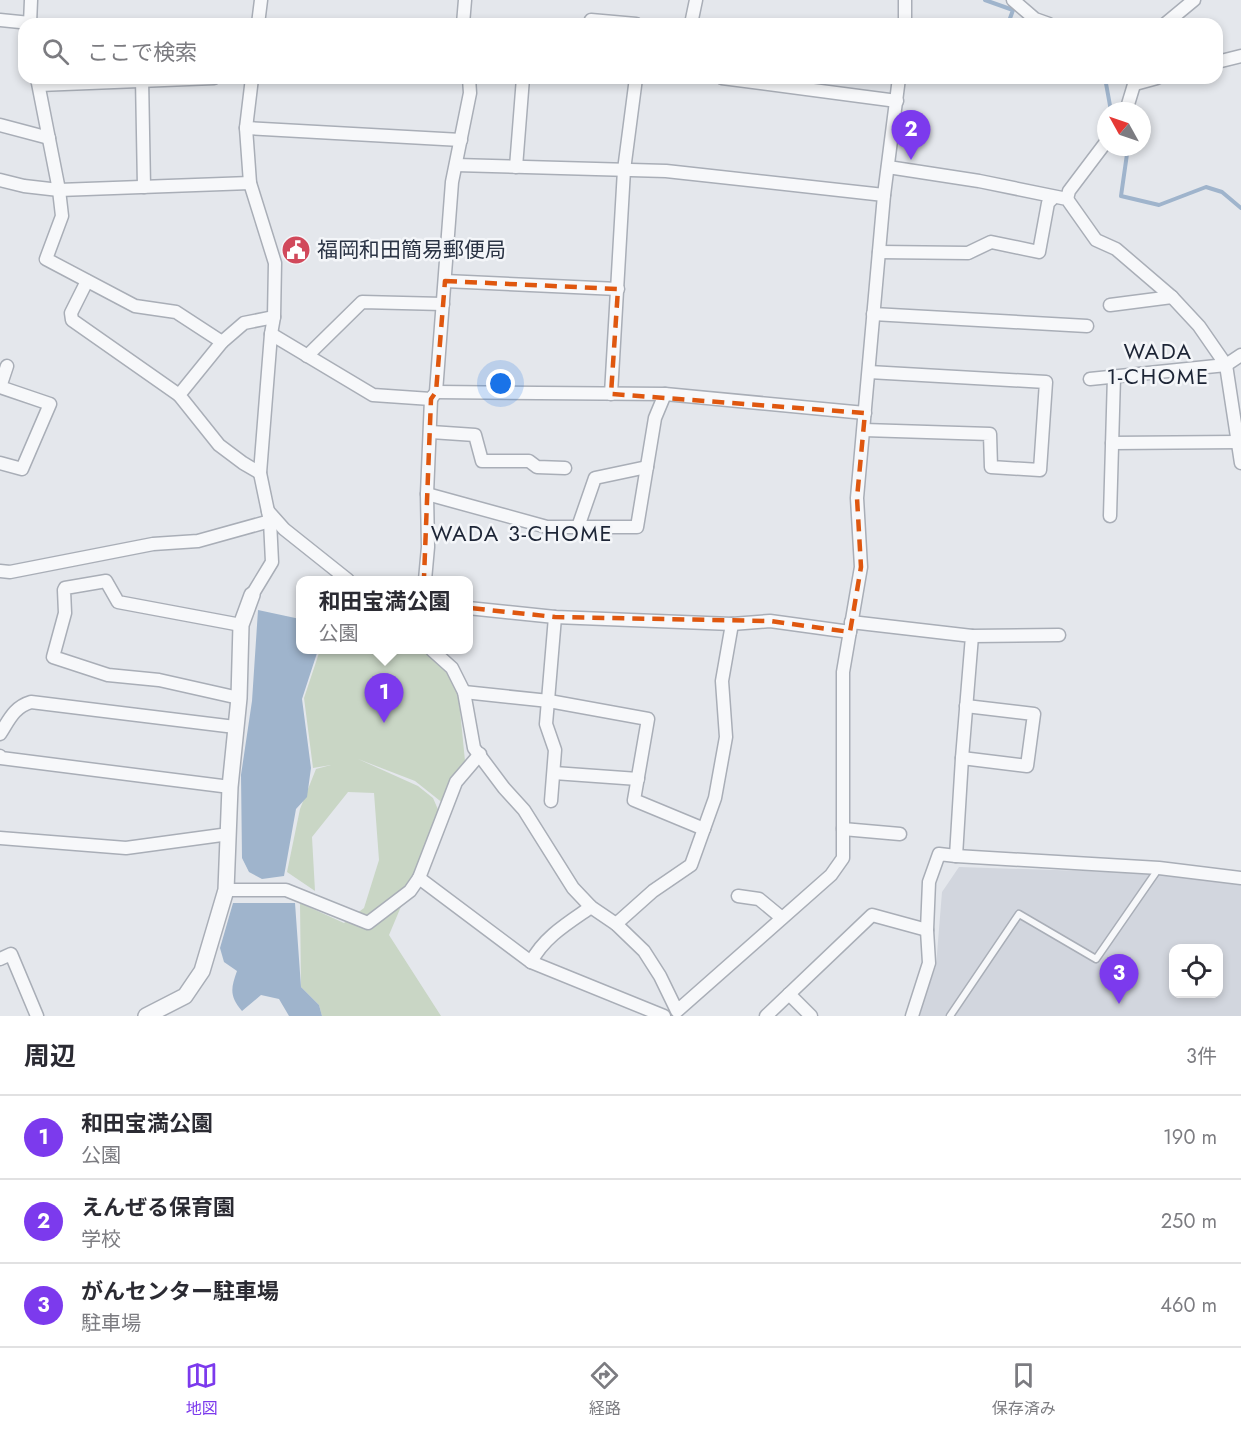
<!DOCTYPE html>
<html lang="ja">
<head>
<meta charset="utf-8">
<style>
  :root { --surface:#fff; --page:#f7f7f7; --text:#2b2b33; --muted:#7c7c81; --line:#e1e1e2; --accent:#7c3aed }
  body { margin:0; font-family:Jost,"Noto Sans JP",sans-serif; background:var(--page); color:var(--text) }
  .controls { position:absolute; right:18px; bottom:18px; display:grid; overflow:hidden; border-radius:12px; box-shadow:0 3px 9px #0003 }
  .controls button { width:54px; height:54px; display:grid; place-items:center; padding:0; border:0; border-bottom:2px solid var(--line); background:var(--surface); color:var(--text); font:30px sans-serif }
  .compass { position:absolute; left:1097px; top:102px; width:54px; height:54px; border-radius:50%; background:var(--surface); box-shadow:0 3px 9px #0003; rotate:310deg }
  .you { position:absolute; left:501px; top:384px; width:21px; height:21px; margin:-15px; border:4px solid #fff; border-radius:50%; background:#1a73e8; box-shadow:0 0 0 9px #1a73e833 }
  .badge { display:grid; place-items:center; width:39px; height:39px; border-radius:50%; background:var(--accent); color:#fff; font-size:20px; font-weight:700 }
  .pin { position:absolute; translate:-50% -50px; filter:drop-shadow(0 2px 3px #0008) }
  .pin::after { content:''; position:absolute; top:32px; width:21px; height:18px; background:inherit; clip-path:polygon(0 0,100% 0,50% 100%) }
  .popup { position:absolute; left:296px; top:576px; width:177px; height:78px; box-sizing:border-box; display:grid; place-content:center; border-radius:12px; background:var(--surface); filter:drop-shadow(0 2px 4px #0005); font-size:20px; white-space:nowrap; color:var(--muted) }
  .popup b { font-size:22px; color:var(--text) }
  .popup::after { content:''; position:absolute; left:50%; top:100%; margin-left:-12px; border:12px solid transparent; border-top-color:var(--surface) }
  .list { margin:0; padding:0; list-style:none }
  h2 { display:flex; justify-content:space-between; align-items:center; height:78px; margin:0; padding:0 24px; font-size:26px }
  h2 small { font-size:20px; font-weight:400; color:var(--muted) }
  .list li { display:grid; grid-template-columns:39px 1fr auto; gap:18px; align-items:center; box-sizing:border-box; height:84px; padding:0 24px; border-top:2px solid var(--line) }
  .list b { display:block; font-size:22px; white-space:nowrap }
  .list p { margin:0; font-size:20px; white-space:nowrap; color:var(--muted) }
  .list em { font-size:20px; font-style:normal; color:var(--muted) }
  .icon { flex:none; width:33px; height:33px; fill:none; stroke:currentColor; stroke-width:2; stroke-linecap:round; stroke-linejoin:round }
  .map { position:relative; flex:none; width:1241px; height:1016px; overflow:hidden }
  .search { position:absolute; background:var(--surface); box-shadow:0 3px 9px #0003; left:18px; right:18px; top:18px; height:66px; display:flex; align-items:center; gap:15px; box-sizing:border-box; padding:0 21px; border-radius:18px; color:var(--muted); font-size:22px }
  .sheet { height:330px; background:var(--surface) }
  nav { display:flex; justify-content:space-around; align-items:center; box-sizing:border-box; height:84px; border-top:2px solid var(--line); background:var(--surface); font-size:16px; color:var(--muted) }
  nav a { display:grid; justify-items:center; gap:3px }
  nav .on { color:var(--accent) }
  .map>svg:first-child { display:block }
</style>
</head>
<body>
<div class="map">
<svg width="1241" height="1016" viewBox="0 0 1241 1016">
  <rect width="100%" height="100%" fill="#e4e7ec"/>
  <!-- built -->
  <path fill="#d2d6de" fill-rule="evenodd" d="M959 867 1145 873 1241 884V1016H918L936 966 942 892ZM1174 948H1218V994H1174Z"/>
  <!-- green -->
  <polygon fill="#c9d6c5" points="320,650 426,650 448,669 459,700 465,761 454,780 444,804 415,781 358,759 418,786 433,798 440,814 389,935 441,1016 322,1016 319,1005 301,987 300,903 344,923 364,908 379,860 374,793 348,792 312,837 315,891 287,872 300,809 316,769 331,765 313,768 304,698"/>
  <!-- water -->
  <g fill="#9fb4cc">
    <polygon points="258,610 300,619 300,650 318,650 302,699 311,768 307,797 296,809 284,876 262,879 249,872 242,858 241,775 252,701"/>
    <path d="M233 903H295L301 987 319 1005 322 1016H289L279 999 261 995 242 1011C229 996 231 988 237 971L224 962 220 948Z"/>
  </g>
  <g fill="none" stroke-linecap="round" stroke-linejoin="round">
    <!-- stream -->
    <g stroke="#9fb4cc" stroke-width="4">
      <polyline points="985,0 1013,10 1008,24"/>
      <polyline points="1105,78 1111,111"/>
      <polyline points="1128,147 1121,196 1159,205 1206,187 1222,192 1241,208"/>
    </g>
    <!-- service casing -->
    <g stroke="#a9aeb7" stroke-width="9">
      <polyline id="service" points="950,1016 1019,914 1096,959 1159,868"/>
    </g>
    <!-- minor casing -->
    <g stroke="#a9aeb7" stroke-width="15">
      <g id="minor">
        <polyline points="1013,0 1035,19 1049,24"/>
        <polyline points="0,20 30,23"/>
        <polyline points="591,20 636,24"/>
        <polyline points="30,24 31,0"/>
        <polyline points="258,24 261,0"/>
        <polyline points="463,24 465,0"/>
        <polyline points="691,24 696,0"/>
        <polyline points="905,24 905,0"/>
        <polyline points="1165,24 1194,0"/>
        <polyline points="1217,62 1241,56"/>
        <polyline points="37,78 59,190 62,216 46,259 135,306 176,312 222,342 244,323 274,317"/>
        <polyline points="142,78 144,187"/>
        <polyline points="252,78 246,128 250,183 275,263 274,317 271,334 260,473 270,521 272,562 252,595"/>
        <polyline points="722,78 897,101"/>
        <polyline points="1134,79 1135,84 1157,78"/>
        <polyline points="39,85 214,78"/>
        <polyline points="1126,111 1136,78"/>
        <polyline points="0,125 49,138"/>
        <polyline points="246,128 461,140"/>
        <polyline points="456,165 666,171 884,195"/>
        <polyline points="516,167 523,78"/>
        <polyline points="888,167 979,181 1067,199 1096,240 1116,249 1172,297 1199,326 1226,365 1241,463"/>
        <polyline points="0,180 24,186 59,190 250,183"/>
        <polyline points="1067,199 1069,191 1106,142"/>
        <polyline points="879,252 968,253 991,242 1039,252 1048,203 1054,197"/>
        <polyline points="87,281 71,313 72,320 179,395"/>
        <polyline points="445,281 618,289"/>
        <polyline points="1110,305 1172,297"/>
        <polyline points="873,314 1087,326"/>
        <polyline points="271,334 373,395 431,399 436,392 452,182 470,93 469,78"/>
        <polyline points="222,342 179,395 219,445 243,463 260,473"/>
        <polyline points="307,356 362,302 443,304"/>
        <polyline points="1090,379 1226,365 1241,355"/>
        <polyline points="436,392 665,394 865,413"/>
        <polyline points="611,394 624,170 636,78"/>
        <polyline points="864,430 990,434 991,467 1040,470 1046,382 869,372"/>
        <polyline points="431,432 475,435 482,461 529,461 537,467 565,468"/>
        <polyline points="1112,443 1238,442"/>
        <polyline points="0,463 22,469 50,404 0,387 7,366"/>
        <polyline points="427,494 547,527 637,527 655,418 665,394"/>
        <polyline points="268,511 284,529 348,580"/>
        <polyline points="1110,516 1114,376"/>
        <polyline points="578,527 595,478 647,467"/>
        <polyline points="0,571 10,572 153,544 198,541 270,521"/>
        <polyline points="425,580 428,547 427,494 431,399"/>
        <polyline points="468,608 555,617 732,624 770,621 850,632"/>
        <polyline points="851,622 972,636 962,758 956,856"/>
        <polyline points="972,636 1059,635"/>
        <polyline points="432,650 452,668 464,692 474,748 504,788 524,810 573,888 591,907 616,924 644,951 660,976 677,1011 831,875 843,858 843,672 861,567 857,498 884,195 899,78"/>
        <polyline points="464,692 549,701 648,719 634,800 704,829"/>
        <polyline points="239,698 159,680 108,675 53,657 65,613 64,590 65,588 106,581 118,602 241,625"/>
        <path d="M0 734C9 720 14 707 31 702L235 727"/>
        <polyline points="0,756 1,758 230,787"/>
        <polyline points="962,758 1027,766 1034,714 966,706"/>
        <polyline points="554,773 638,779"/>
        <polyline points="551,801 555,750 546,724 555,617"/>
        <polyline points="843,829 900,834"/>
        <polyline points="0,838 126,848 229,834"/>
        <polyline points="419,878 456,782 480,754"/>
        <polyline points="226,890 286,890 368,923 410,891 419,878 531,962 664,1016"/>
        <polyline points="738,896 759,899 782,918"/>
        <polyline points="616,924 653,891 691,865 715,798 726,737 722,681 732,624"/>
        <polyline points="0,959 11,954 37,1016"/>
        <path d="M531 962C544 937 568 923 591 907"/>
        <polyline points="789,994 811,1016"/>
        <polyline points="766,1016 872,915 927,930"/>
        <polyline points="912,1016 929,963 927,930 929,882 939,854 956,856 1159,868 1241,878"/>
      </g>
    </g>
    <!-- tertiary casing -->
    <g stroke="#a9aeb7" stroke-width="18">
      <polyline id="tertiary" points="146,1016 185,996 202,971 226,890 230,787 239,698 241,625 252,595"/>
    </g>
    <!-- service -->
    <use href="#service" stroke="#f7f8fa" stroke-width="6"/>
    <!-- minor -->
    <use href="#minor" stroke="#f7f8fa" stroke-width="12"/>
    <!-- tertiary -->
    <use href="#tertiary" stroke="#f7f8fa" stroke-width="15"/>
  </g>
  <!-- marked area -->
  <path fill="none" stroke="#df570f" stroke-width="4.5" stroke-dasharray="12 8" stroke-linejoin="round" d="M445 281 618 289 611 394 865 413 857 498 861 567 850 632 770 621 555 617 423 603 431 399 436 392Z"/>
  <!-- icons -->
  <defs>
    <g id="civic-disc" transform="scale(1.5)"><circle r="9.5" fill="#d1495b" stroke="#f4f6f9"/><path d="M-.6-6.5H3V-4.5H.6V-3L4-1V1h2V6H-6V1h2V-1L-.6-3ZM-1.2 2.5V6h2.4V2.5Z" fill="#fff"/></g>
  </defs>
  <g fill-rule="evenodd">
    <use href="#civic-disc" x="296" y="250"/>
  </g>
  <g text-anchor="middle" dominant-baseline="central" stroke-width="5" stroke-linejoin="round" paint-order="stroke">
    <!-- poi labels -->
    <g font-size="21" fill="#2b3445" stroke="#f4f6f9" text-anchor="start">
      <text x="317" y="250">福岡和田簡易郵便局</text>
    </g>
    <!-- neighbourhood labels -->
    <g font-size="22" letter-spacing="1.5" fill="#1d2536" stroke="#f4f6f9">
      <text x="1158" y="351">WADA<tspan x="1158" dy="25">1-CHOME</tspan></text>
      <text x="522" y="533">WADA 3-CHOME</text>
    </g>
  </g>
</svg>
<div class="controls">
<button><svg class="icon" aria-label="locate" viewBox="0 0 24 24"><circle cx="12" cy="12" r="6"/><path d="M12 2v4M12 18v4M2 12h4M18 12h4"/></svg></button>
</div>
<svg class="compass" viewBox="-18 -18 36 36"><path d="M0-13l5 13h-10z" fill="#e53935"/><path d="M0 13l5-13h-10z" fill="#7c7c81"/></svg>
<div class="you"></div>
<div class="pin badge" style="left:384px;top:723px">1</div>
<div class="popup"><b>和田宝満公園</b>公園</div>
<div class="pin badge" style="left:911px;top:160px">2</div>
<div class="pin badge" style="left:1119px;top:1004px">3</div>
<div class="search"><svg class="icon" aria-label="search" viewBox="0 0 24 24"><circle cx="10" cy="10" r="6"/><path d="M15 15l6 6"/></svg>ここで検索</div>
</div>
<section class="sheet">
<h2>周辺<small>3件</small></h2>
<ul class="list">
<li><span class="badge">1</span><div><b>和田宝満公園</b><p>公園</p></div><em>190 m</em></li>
<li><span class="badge">2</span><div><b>えんぜる保育園</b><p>学校</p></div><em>250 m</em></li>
<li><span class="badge">3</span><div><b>がんセンター駐車場</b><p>駐車場</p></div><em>460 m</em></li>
</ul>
</section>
<nav>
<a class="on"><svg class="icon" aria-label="map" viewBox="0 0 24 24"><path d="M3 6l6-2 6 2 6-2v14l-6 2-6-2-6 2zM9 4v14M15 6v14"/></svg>地図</a>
<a><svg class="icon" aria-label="directions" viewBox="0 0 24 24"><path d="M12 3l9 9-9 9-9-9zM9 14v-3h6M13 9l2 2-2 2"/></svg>経路</a>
<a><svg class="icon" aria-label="saved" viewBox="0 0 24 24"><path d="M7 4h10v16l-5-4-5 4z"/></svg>保存済み</a>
</nav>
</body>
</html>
